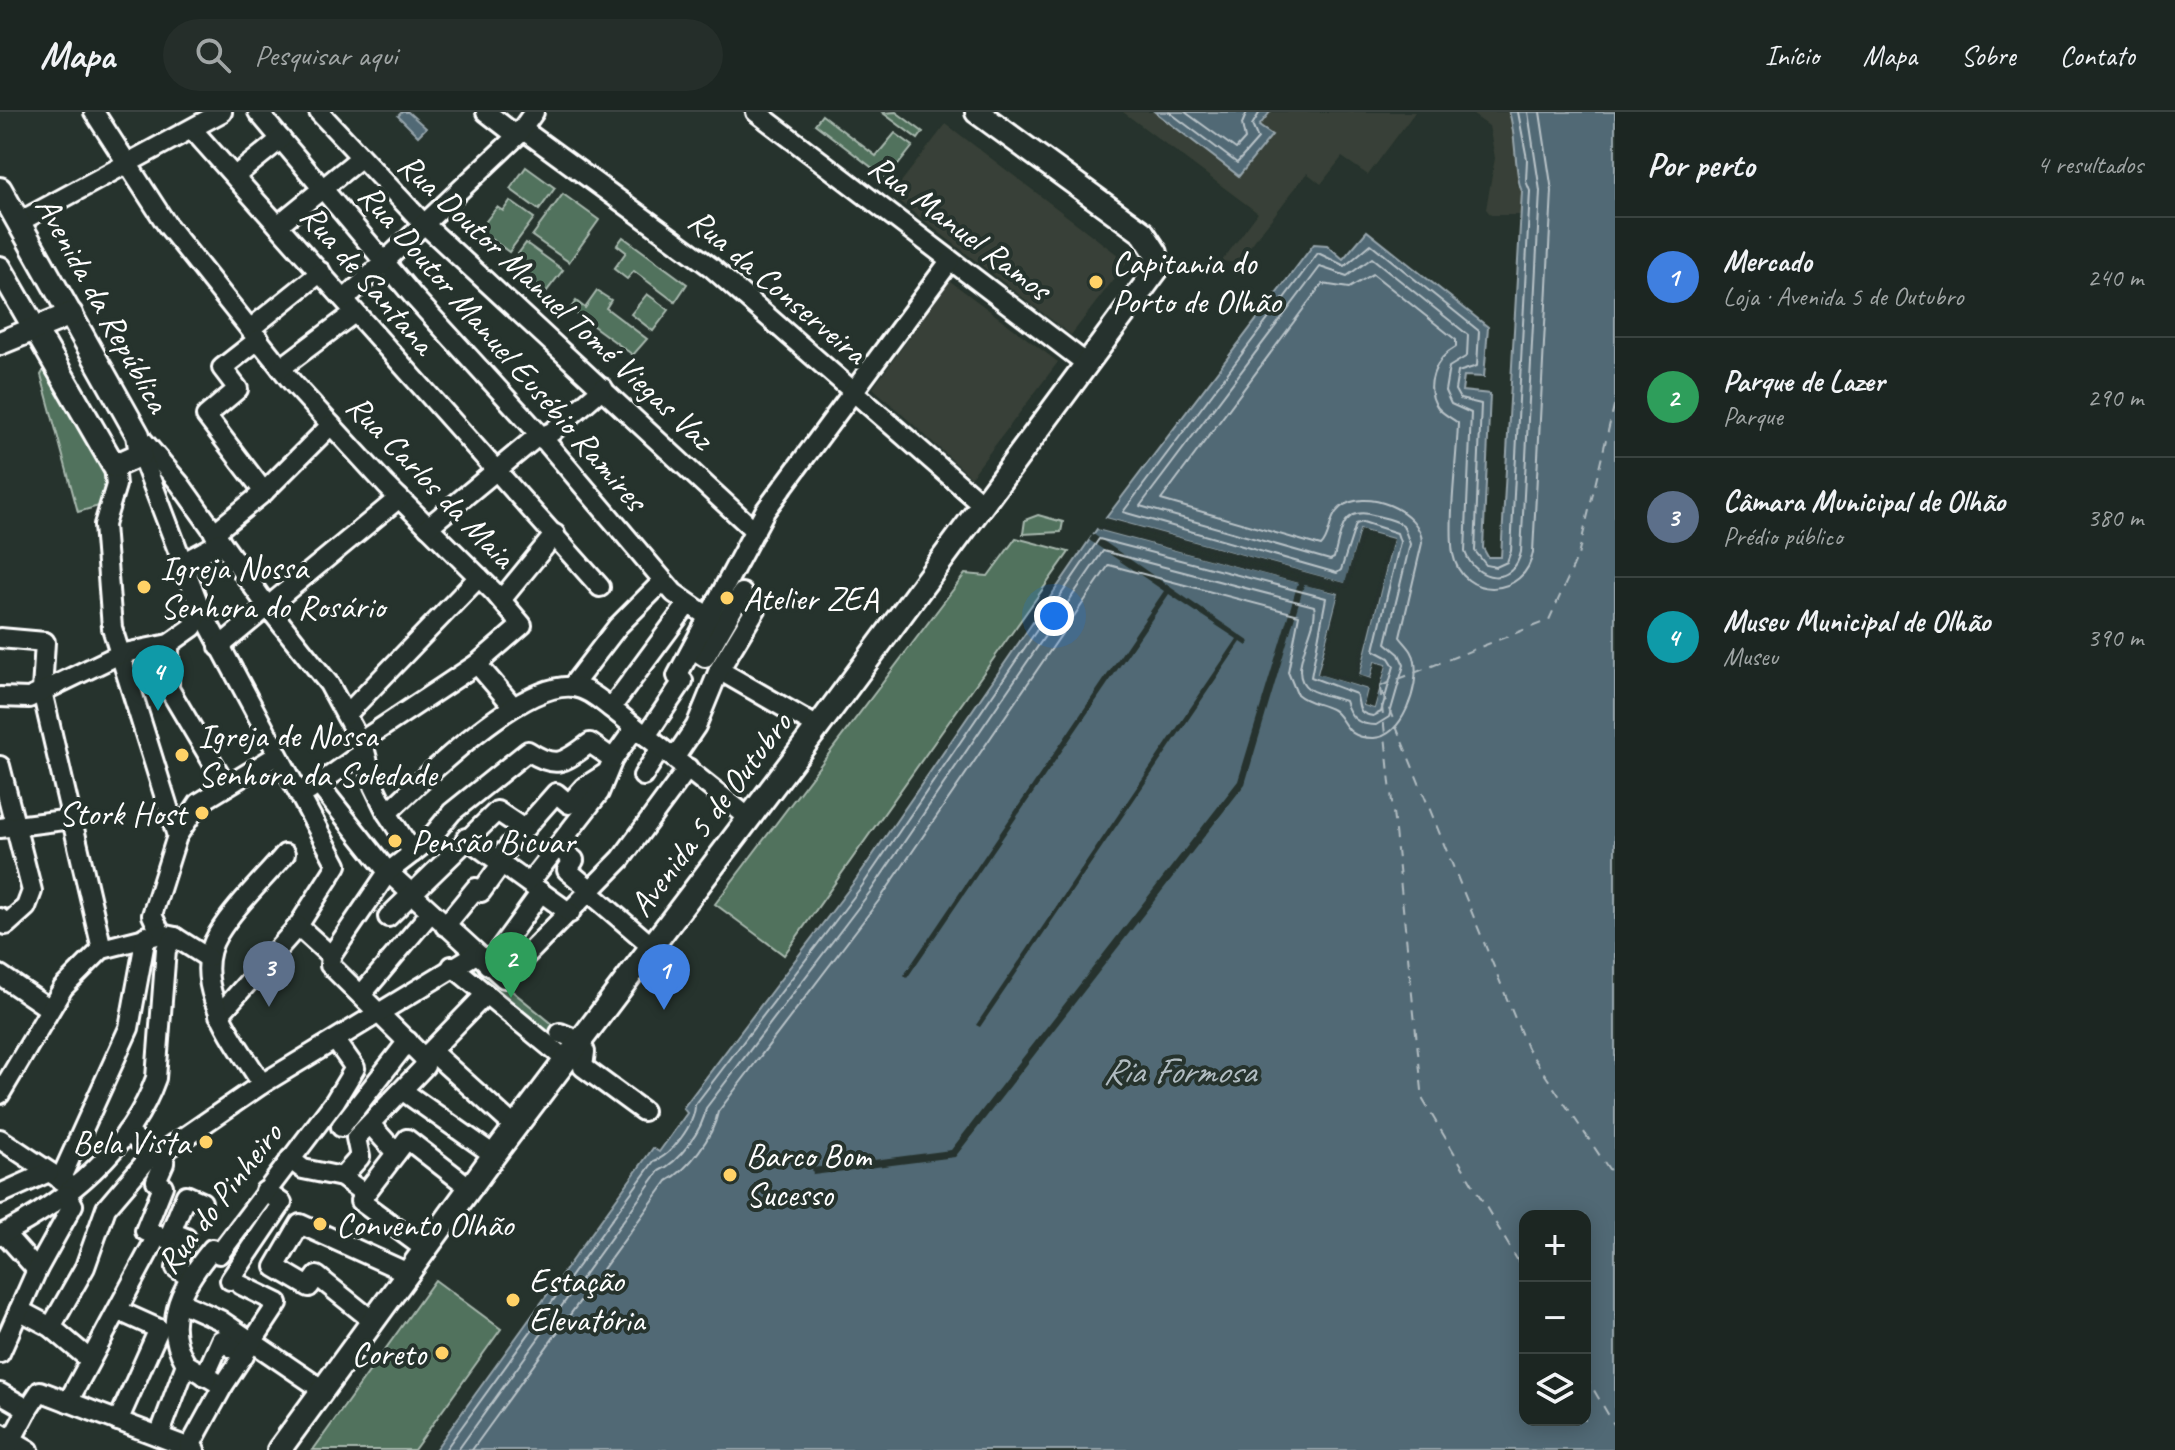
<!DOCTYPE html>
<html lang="pt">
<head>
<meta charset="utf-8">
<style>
  :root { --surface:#1c2622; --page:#252e2a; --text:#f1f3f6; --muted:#a0a5a5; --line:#3a4340; --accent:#8bbbb9 }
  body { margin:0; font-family:Caveat,sans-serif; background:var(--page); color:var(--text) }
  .controls { position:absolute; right:24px; bottom:24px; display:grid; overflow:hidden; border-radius:16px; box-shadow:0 4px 20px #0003 }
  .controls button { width:72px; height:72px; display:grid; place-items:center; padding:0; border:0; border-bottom:2px solid var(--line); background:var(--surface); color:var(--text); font:40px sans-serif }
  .you { position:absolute; left:1054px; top:504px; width:28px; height:28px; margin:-20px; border:6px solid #fff; border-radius:50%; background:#1a73e8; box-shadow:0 0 0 12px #1a73e833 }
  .badge { display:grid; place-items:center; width:52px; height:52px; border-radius:50%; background:var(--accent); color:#fff; font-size:26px; font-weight:700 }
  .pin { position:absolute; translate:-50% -66px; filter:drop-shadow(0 2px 4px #0008) }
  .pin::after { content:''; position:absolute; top:42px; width:28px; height:24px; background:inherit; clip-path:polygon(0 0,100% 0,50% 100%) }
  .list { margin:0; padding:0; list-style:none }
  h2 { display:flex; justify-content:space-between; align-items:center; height:104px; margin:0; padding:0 32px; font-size:34px }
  h2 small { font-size:26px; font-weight:400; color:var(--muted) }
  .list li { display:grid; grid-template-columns:52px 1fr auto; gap:24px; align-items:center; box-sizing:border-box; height:120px; padding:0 32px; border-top:2px solid var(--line) }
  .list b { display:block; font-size:30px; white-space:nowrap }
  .list p { margin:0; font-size:26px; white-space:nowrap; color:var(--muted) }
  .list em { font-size:26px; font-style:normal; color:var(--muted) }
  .icon { flex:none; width:44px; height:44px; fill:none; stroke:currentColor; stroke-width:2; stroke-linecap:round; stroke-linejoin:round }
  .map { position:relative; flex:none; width:1615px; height:1338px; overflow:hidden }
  header { display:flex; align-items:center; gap:48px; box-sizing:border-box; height:112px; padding:0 40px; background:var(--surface); border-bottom:2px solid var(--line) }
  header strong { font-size:38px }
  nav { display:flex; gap:44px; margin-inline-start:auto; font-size:28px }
  .search { width:560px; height:72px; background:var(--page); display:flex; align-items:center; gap:20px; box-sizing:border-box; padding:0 28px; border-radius:44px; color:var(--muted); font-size:30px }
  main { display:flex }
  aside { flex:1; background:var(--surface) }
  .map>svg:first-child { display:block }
</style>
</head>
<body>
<header>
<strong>Mapa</strong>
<div class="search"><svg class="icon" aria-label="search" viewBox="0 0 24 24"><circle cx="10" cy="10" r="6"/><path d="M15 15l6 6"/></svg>Pesquisar aqui</div>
<nav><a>Início</a><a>Mapa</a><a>Sobre</a><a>Contato</a></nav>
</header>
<main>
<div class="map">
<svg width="1615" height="1338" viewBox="0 0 1615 1338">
  <rect width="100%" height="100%" fill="#26332d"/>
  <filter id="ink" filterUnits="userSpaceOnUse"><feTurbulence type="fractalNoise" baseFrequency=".0125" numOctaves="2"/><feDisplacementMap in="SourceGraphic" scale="16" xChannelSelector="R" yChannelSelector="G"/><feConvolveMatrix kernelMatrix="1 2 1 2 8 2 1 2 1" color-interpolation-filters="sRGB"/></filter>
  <g filter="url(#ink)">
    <!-- built -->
    <g fill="#384137">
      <polygon points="1123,0 1415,0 1368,63 1342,45 1321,72 1307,61 1237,151 1222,149 1258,101"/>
      <polygon points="1469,0 1510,0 1519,48 1517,72 1522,79 1521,103 1491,103 1486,97 1495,46 1489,14"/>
      <polygon points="946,12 1127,150 1071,223 891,83"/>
      <polygon points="950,169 1058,250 971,365 873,276"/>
    </g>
    <!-- green -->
    <g fill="#51725d" stroke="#a8b8ae" stroke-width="2">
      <polygon points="896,0 923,20 918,27 883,1"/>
      <polygon points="822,3 876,44 895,21 913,34 887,67 815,12"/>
      <polygon points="526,55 555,76 539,98 510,77"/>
      <polygon points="563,82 599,108 569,150 532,124"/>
      <polygon points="510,89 534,106 509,140 479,118 497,95 503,99"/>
      <polygon points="623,125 687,172 675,190 634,159 627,167 614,157 626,140 617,133"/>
      <polygon points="526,131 563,158 546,180 510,153"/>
      <polygon points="597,179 611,188 606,196 647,227 633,243 570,197 576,189 585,196"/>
      <polygon points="647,182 669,198 653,219 631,202"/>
      <polygon points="44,258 105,360 107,375 99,394 78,400 41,263"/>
      <polygon points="1038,403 1063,410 1061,420 1023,422 1025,408"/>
      <polygon points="1016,426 1069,440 784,843 715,792 965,462 988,464"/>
      <polygon points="474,848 555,914 545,926 471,858"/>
      <polygon points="435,1168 501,1217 414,1338 313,1338"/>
    </g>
    <!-- water -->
    <g fill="#516975" stroke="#97a5ac" stroke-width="2" fill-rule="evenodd">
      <polygon points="402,0 408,0 426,16 418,24 398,4"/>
      <polygon points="1155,0 1270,0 1259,14 1272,23 1239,64"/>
      <path d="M1509 0H1615V1338H435L653 1036 659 1040 687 1001 683 996 855 769 1097 417 1339 481 1318 561 1368 577 1364 593 1374 596 1386 553 1375 550 1371 567 1359 564 1393 427 1360 418 1346 472 1106 406 1314 132 1327 133 1343 147 1367 119 1488 215 1484 265 1464 264 1462 279 1490 282 1483 436 1488 445H1501L1522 79C1515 69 1516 19 1509 0ZM1525 1104H1585V1308H1525Z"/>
    </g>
    <!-- pier -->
    <g fill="#26332d">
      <polygon points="1106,406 1345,471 1360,418 1393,427 1359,563 1371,567 1375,550 1386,553 1374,596 1364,593 1368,577 1318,562 1339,481 1304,473 1245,672 955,1045 813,1063 812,1056 951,1038 1238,669 1298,471 1097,417 1100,414 1342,478 1323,559 1371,573 1371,591 1381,556 1378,555 1372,571 1355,563 1388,430 1363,423 1349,473 1345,476 1105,410"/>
      <polygon points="1093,422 1250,530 1247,534 1241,530 980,915 976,913 1237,527 1169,482 907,866 904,863 1164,479 1089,428"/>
    </g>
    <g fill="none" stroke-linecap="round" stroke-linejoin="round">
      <!-- shore -->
      <g stroke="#b9c3c8" stroke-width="2">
        <polyline points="1169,0 1237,51 1258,27 1252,13 1260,0"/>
        <polyline points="1185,0 1236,37 1245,27 1242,12 1247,0"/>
        <path d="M445 1338 654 1049C671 1044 695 1012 695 993L862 774 1099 427 1326 486 1311 565 1356 582C1361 594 1355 601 1373 604L1381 600 1394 554 1389 546 1374 538 1400 430 1397 421 1363 410 1356 412 1341 458 1337 461 1123 400 1318 141 1345 154 1371 132 1479 219 1477 254 1458 260 1455 278 1460 287 1481 292 1475 439 1486 453 1496 455 1507 450 1511 439 1530 79 1526 69 1527 47 1518 0"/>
        <path d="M458 1338 659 1059C679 1050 703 1018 706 996L870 780 1103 439 1314 494C1320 515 1284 560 1309 577 1319 583 1334 585 1345 589 1350 605 1357 613 1376 613L1389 605 1404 553 1399 542 1386 531 1410 432 1403 413C1394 407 1384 406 1373 403 1342 394 1340 422 1334 446L1330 448 1140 394 1320 155 1347 164 1372 146 1468 223 1467 244 1449 255 1445 279 1451 292 1471 301 1465 440C1476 470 1513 475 1521 440L1540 79 1528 0"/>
        <path d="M472 1338 667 1069C689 1057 713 1025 718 1000L880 787 1109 453 1299 503 1288 560 1297 582C1307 591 1319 591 1331 597 1346 604 1342 627 1374 626 1403 624 1419 575 1415 550 1414 539 1406 533 1400 525L1422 431C1422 398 1364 375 1340 396 1328 406 1331 425 1321 434L1161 388 1322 172 1349 176 1373 162 1456 228V235C1435 246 1423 275 1438 296 1444 303 1452 306 1458 311 1457 347 1448 409 1453 442 1462 489 1526 486 1533 440L1552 79 1540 0"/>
      </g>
      <!-- ferry -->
      <g stroke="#b1bcc1" stroke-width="2" stroke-dasharray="10 8" stroke-linecap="butt">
        <polyline points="1381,574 1549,508 1578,444 1615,290"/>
        <polyline points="1380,575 1423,988 1525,1161"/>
        <polyline points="1382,580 1527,936 1615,1066"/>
        <polyline points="1585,1263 1615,1314"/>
      </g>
      <!-- minor casing -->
      <g stroke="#fff" stroke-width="24">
        <g id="minor">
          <polyline points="94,0 167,113 292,270 386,373 494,480 522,513 477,552 360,630"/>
          <polyline points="258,0 414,185 541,324 674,481 707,504"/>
          <polyline points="319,0 423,111 755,419"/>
          <polyline points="486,0 517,24"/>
          <polyline points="756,0 1087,252"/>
          <polyline points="192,17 600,475"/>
          <polyline points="522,17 711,155 983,393"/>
          <polyline points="235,64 281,27"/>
          <polyline points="19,110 222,0"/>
          <polyline points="278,113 360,46"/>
          <polyline points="345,187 517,24 534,0"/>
          <polyline points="250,217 321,160"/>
          <polyline points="259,227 222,256 238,277 206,304 264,380"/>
          <polyline points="281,256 354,201"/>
          <polyline points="140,325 180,372 267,494 329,572 365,639 374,674 387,701 413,741"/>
          <polyline points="141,342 200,496 337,753 298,814 331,844 330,853 424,946"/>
          <polyline points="114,354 116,373 104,413 112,516 177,724 152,803 161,822"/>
          <polyline points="428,415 533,328 552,320 603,276"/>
          <polyline points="214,421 264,380 331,313"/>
          <polyline points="184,450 221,430"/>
          <polyline points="501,488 555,422"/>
          <polyline points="0,526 45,530 42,579 102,837"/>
          <polyline points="169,532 169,577 226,673"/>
          <polyline points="219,535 399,386"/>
          <polyline points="693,537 705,545 742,481"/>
          <polyline points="477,552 512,593"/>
          <polyline points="719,558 818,615"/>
          <polyline points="572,574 618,514 663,469"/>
          <polyline points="0,585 29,586 120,542 169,532 193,515 200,496"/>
          <polyline points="611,596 687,493"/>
          <polyline points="346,603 479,465"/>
          <polyline points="646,624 683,569 677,564 765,399 950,149"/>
          <polyline points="675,645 696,614 719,558 759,492"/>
          <polyline points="0,654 32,779 26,795 6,813 0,806"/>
          <polyline points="643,664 661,636"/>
          <polyline points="319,673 388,760 504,866 621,747 688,656"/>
          <polyline points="309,679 365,639"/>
          <path d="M387 701C425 666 522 568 574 575 588 577 599 587 611 596L749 706"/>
          <polyline points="0,716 72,707"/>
          <polyline points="177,724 199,691 276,644"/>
          <polyline points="466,726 570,801"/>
          <polyline points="557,735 574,748 567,758 592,779"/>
          <polyline points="497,748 556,681 569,692 584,675 606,661"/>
          <polyline points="529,771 599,681 613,647 635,616"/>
          <polyline points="590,781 653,835"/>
          <polyline points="388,805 497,699 524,717"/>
          <polyline points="445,814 476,776 481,780 502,751"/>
          <path d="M331 844 388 760 428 729 452 700 528 639C557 658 564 650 590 631L613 647"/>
          <polyline points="488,853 541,780"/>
          <polyline points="452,854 566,948"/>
          <polyline points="0,863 50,897"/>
          <polyline points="362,882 431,800"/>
          <polyline points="219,903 298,814"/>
          <polyline points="560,921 580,929 585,940 583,955 643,999"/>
          <polyline points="431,939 516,1016"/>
          <path d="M262 972C237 931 187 872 218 822 235 794 263 768 285 742"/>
          <polyline points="403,979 494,1043"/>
          <polyline points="0,982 63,876 102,837 161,822 175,825 208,846"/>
          <polyline points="370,1012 396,1041"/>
          <polyline points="341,1015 408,929"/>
          <polyline points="127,1020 153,1041 163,1040 262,972 476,842"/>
          <polyline points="0,1027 69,1073"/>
          <polyline points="165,1039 164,1051 156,1069 163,1074 145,1119 167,1127 171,1120 186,1126 176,1156 189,1165"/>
          <polyline points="290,1047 303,1057 342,1065 365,1082 360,1089 425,1137"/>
          <polyline points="342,1065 360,1045 356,1026 425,954 424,946 486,882"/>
          <polyline points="60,1068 129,916 146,824"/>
          <polyline points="0,1082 49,1060"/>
          <polyline points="365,1082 407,1027 470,1076"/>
          <polyline points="171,1120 186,1083 202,1090"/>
          <polyline points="4,1121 37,1158"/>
          <path d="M0 1123C65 1090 131 1037 156 966L166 837 175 825"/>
          <polyline points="230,1168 282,1091 265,1079"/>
          <polyline points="180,1190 220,1208 323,1278"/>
          <polyline points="19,1198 51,1215 89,1247"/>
          <polyline points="373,1209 317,1164 309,1175 275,1155 300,1112 408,1161"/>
          <polyline points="51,1215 85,1155 106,1096 153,1041"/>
          <polyline points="0,1241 37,1158 73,1093 67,1083"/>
          <path d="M186 1252C160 1209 183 1172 212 1137L219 1142 335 989 355 956 336 929"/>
          <polyline points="205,1264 221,1228 244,1244"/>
          <polyline points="0,1281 28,1297 40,1279 195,1338"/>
          <polyline points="68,1290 157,1124"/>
          <polyline points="118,1309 159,1217 119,1199"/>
          <polyline points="0,1321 29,1338"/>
          <polyline points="159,1324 186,1252 223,1274"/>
          <polyline points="189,1336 223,1274 278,1191 241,1173"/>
          <polyline points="6,1338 28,1297"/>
        </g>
      </g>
      <!-- major casing -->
      <g stroke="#fff" stroke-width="28">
        <g id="major">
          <polyline points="0,77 138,323 141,342 114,354 0,156"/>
          <polyline points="0,231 71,202"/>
          <polyline points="279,1338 494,1043 818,615 1157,157 1156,141 1143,121 977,0"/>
        </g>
      </g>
      <!-- minor -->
      <use href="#minor" stroke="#26332d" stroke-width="18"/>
      <!-- major -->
      <use href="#major" stroke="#26332d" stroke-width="22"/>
    </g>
  </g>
  <!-- markers -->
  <g fill="#ffd166" stroke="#26332d" stroke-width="3">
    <circle cx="1096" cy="170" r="8"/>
    <circle cx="144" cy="475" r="8"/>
    <circle cx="727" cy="486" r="8"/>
    <circle cx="182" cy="643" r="8"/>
    <circle cx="202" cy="701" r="8"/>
    <circle cx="395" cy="729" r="8"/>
    <circle cx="206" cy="1030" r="8"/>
    <circle cx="730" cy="1063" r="8"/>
    <circle cx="320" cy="1112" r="8"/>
    <circle cx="513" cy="1188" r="8"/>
    <circle cx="442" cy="1241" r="8"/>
  </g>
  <g text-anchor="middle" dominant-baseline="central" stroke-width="8" stroke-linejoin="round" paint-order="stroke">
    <!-- street labels -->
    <g font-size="34" fill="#fff" stroke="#26332d">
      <text transform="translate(960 115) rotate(37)">Rua Manuel Ramos</text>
      <text transform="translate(368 167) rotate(49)">Rua de Santana</text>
      <text transform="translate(778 174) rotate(40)">Rua da Conserveira</text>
      <text transform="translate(556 189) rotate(43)">Rua Doutor Manuel Tomé Viegas Vaz</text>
      <text transform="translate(103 192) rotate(61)">Avenida da República</text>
      <text transform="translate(503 235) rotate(49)">Rua Doutor Manuel Eusébio Ramires</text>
      <text transform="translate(431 369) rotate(46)">Rua Carlos da Maia</text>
      <text transform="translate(710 702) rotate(-53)">Avenida 5 de Outubro</text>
      <text transform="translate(219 1086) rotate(-52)">Rua do Pinheiro</text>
    </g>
    <!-- poi labels -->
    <g font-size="34" fill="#fff" stroke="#26332d" text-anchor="start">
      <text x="1112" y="150">Capitania do<tspan x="1112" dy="39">Porto de Olhão</tspan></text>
      <text x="160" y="455">Igreja Nossa<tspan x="160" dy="39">Senhora do Rosário</tspan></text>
      <text x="743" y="486">Atelier ZEA</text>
      <text x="198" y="623">Igreja de Nossa<tspan x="198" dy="39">Senhora da Soledade</tspan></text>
      <text x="186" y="701" text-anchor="end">Stork Host</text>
      <text x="411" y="729">Pensão Bicuar</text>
      <text x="190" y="1030" text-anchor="end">Bela Vista</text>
      <text x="746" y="1043">Barco Bom<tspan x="746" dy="39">Sucesso</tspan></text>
      <text x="336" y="1112">Convento Olhão</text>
      <text x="529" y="1168">Estação<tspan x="529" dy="39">Elevatória</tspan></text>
      <text x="426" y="1241" text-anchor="end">Coreto</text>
    </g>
    <!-- water labels -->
    <g font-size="36" font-style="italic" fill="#b1bcc1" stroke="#26332d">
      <text x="1179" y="959">Ria Formosa</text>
    </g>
  </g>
</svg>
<div class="controls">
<button>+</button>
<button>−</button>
<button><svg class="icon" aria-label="layers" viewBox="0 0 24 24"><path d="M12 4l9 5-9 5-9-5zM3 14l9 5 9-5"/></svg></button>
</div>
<div class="you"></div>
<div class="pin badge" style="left:664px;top:898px;background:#3f7fe0">1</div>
<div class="pin badge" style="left:511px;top:886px;background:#2e9e5b">2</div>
<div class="pin badge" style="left:269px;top:895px;background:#5c6f8a">3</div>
<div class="pin badge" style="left:158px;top:599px;background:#0f9aa8">4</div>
</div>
<aside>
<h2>Por perto<small>4 resultados</small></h2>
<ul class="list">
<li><span class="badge" style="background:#3f7fe0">1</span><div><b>Mercado</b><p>Loja · Avenida 5 de Outubro</p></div><em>240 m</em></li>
<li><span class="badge" style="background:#2e9e5b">2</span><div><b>Parque de Lazer</b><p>Parque</p></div><em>290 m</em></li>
<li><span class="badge" style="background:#5c6f8a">3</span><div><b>Câmara Municipal de Olhão</b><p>Prédio público</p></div><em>380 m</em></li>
<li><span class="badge" style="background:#0f9aa8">4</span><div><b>Museu Municipal de Olhão</b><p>Museu</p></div><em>390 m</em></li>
</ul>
</aside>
</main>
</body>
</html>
